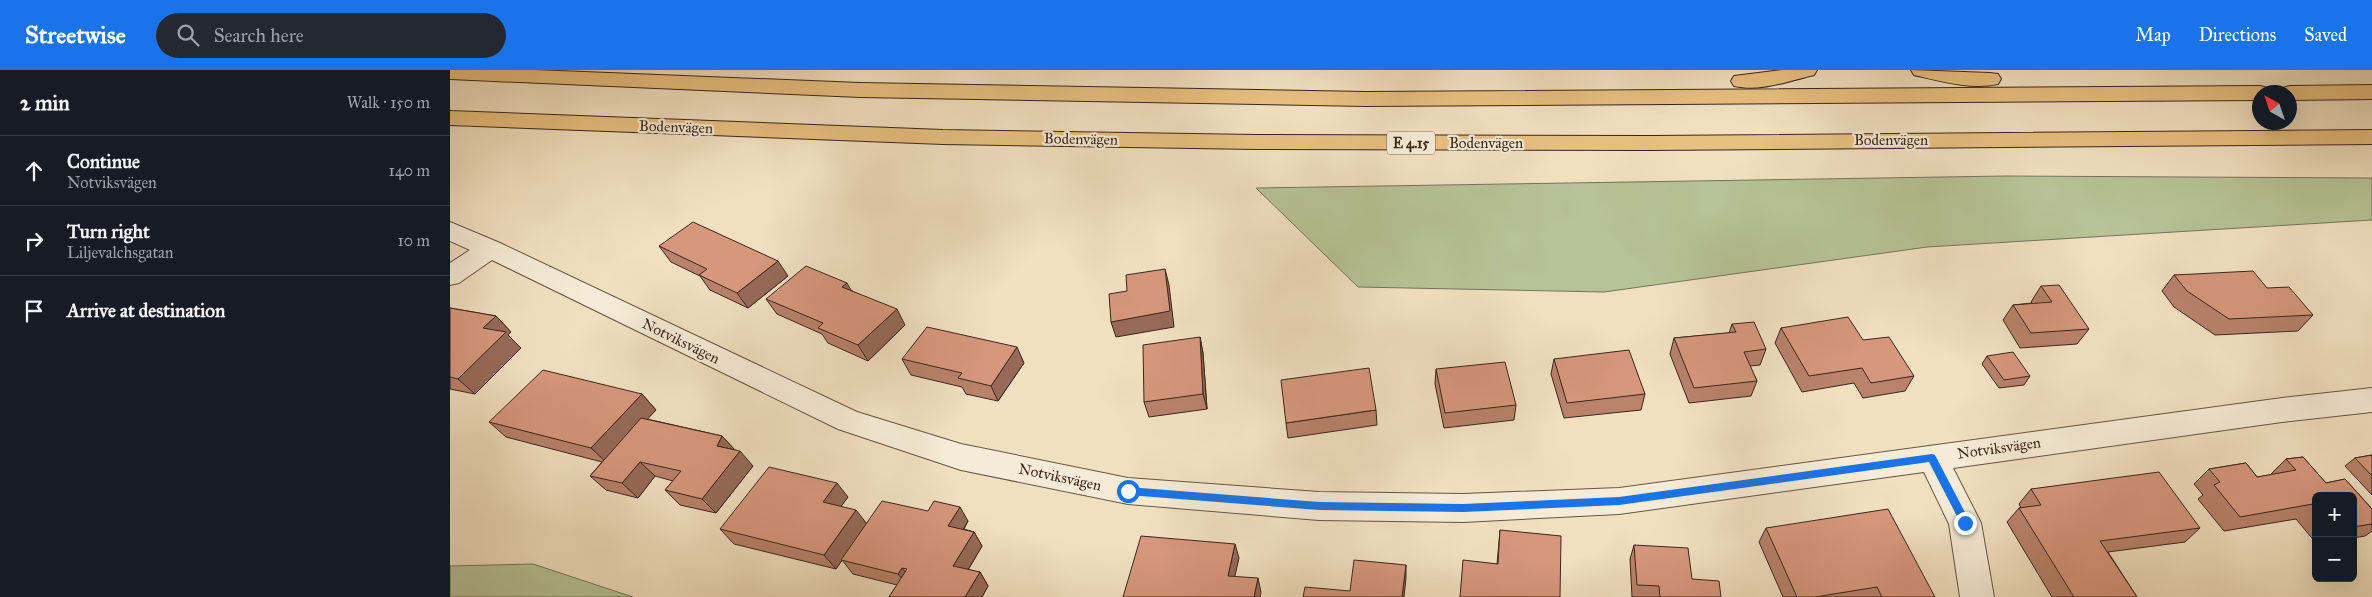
<!DOCTYPE html>
<html lang="en">
<head>
<meta charset="utf-8">
<style>
  :root { --surface:#171b24; --page:#242831; --text:#f1f3f6; --muted:#9ea1a6; --line:#363941; --accent:#1a73e8 }
  body { margin:0; font-family:"IM FELL Great Primer",serif; background:var(--page); color:var(--text) }
  .controls { position:absolute; right:15px; bottom:15px; display:grid; overflow:hidden; border-radius:8px; box-shadow:0 5px 20px #0002 }
  .controls button { width:45px; height:45px; display:grid; place-items:center; padding:0; border:0; border-bottom:1px solid var(--line); background:var(--surface); color:var(--text); font:25px sans-serif }
  .compass { position:absolute; left:1802px; top:15px; width:45px; height:45px; border-radius:50%; background:var(--surface); box-shadow:0 5px 20px #0002; rotate:320deg }
  .stop { position:absolute; width:15px; height:15px; margin:-11px; border:4px solid #1a73e8; border-radius:50%; background:#fff }
  .stop.end { background:#1a73e8; border-color:#fff; box-shadow:0 1px 5px #0008 }
  .list { margin:0; padding:0; list-style:none }
  h2 { display:flex; justify-content:space-between; align-items:center; height:65px; margin:0; padding:0 20px; font-size:21px }
  h2 small { font-size:16px; font-weight:400; color:var(--muted) }
  .list li { display:grid; grid-template-columns:32px 1fr auto; gap:15px; align-items:center; box-sizing:border-box; height:70px; padding:0 20px; border-top:1px solid var(--line) }
  .list b { display:block; font-size:19px; white-space:nowrap }
  .list p { margin:0; font-size:16px; white-space:nowrap; color:var(--muted) }
  .list em { font-size:16px; font-style:normal; color:var(--muted) }
  .icon { flex:none; width:28px; height:28px; fill:none; stroke:currentColor; stroke-width:2; stroke-linecap:round; stroke-linejoin:round }
  .map { position:relative; flex:none; width:1922px; height:527px; overflow:hidden }
  header { display:flex; align-items:center; gap:30px; box-sizing:border-box; height:70px; padding:0 25px; background:var(--accent); color:#fff }
  header strong { font-size:24px }
  nav { display:flex; gap:28px; margin-inline-start:auto; font-size:18px }
  .search { width:350px; height:45px; background:var(--page); display:flex; align-items:center; gap:12px; box-sizing:border-box; padding:0 18px; border-radius:28px; color:var(--muted); font-size:19px }
  main { display:flex }
  aside { flex:1; background:var(--surface) }
  .map>svg:first-child { display:block }
</style>
</head>
<body>
<header>
<strong>Streetwise</strong>
<div class="search"><svg class="icon" aria-label="search" viewBox="0 0 24 24"><circle cx="10" cy="10" r="6"/><path d="M15 15l6 6"/></svg>Search here</div>
<nav><a>Map</a><a>Directions</a><a>Saved</a></nav>
</header>
<main>
<aside>
<h2>2 min<small>Walk · 150 m</small></h2>
<ul class="list">
<li><svg class="icon" aria-label="ahead" viewBox="0 0 24 24"><path d="M12 20V5M6 11l6-6 6 6"/></svg><div><b>Continue</b><p>Notviksvägen</p></div><em>140 m</em></li>
<li><svg class="icon" aria-label="right" viewBox="0 0 24 24"><path d="M7 20v-9h11M14 6l5 5-5 5"/></svg><div><b>Turn right</b><p>Liljevalchsgatan</p></div><em>10 m</em></li>
<li><svg class="icon" aria-label="arrive" viewBox="0 0 24 24"><path d="M6 21V4h12l-3 4 3 4H6"/></svg><div><b>Arrive at destination</b></div></li>
</ul>
</aside>
<div class="map">
<svg width="1922" height="527" viewBox="0 0 1922 527">
  <rect width="100%" height="100%" fill="#f1e0c0"/>
  <filter id="stains"><feTurbulence type="fractalNoise" baseFrequency=".004" numOctaves="4"/><feColorMatrix values="0 0 0 0 .2 0 0 0 0 .09 0 0 0 0 .02 0 0 0 .5 -.17"/></filter>
  <radialGradient id="worn" r=".72"><stop offset=".6" stop-color="#630" stop-opacity="0"/><stop offset="1" stop-color="#630" stop-opacity=".3"/></radialGradient>
  <!-- green -->
  <g fill="#b6c396" stroke="#787458">
    <polygon points="1555,106 1922,108 1922,150 1477,177 1154,222 908,217 806,118"/>
    <polygon points="83,494 183,527 0,527 0,496"/>
  </g>
  <g fill="none" stroke-linecap="round" stroke-linejoin="round">
    <!-- minor casing -->
    <g stroke="#685444" stroke-width="2">
      <polygon id="minor" points="0,152 50,173 407,342 511,374 678,408 869,422 1013,424 1169,418 1832,328 1922,318 1922,342 1832,352 1503,398 1531,453 1544,527 1510,527 1499,454 1474,402 1169,444 1013,452 869,450 678,434 511,400 388,359 42,190 9,213 0,215 0,193 20,180 0,171"/>
    </g>
    <!-- primary casing -->
    <g stroke="#3b251b" stroke-width="2">
      <g id="primary">
        <polygon points="0,0 84,0 410,13 916,22 1810,16 1818,18 1821,22 1810,22 1810,30 916,36 410,27 0,9"/>
        <path d="M1332 0H1367L1364 5C1339 11 1310 22 1284 16L1281 11 1284 6Z"/>
        <path d="M1461 0 1540 3 1548 4 1551 9 1548 14C1521 20 1490 11 1464 5Z"/>
        <polygon points="1922,15 1922,29 1840,30 1840,22 1829,22 1832,18 1840,16"/>
        <polygon points="0,41 493,60 807,65 1200,66 1922,60 1922,74 1200,80 807,79 493,74 0,55"/>
      </g>
    </g>
    <!-- minor -->
    <use href="#minor" fill="#f6ebd6" fill-rule="evenodd"/>
    <!-- primary -->
    <use href="#primary" fill="#e8c080" fill-rule="evenodd"/>
  </g>
  <!-- wall -->
  <g fill="#b8826b" stroke="#3b251b">
    <polygon points="209,176 338,206 298,238 260,220 250,206 221,192"/>
    <polygon points="1724,205 1817,218 1863,245 1848,261 1765,265 1724,237 1712,221"/>
    <polygon points="1591,216 1639,259 1627,274 1570,278 1553,250 1563,235 1582,233 1581,232"/>
    <polygon points="401,220 455,255 418,291 378,273 372,264 327,244 316,229"/>
    <polygon points="0,238 46,246 61,262 58,265 71,278 25,324 0,319"/>
    <polygon points="1282,254 1316,279 1310,295 1300,296 1307,311 1301,326 1239,333 1220,284 1224,268 1279,263"/>
    <polygon points="1331,258 1413,270 1464,306 1455,321 1413,328 1404,313 1352,322 1325,273"/>
    <polygon points="750,267 753,283 757,339 699,347 694,332"/>
    <polygon points="1537,286 1580,306 1574,315 1549,318 1532,294"/>
    <polygon points="452,289 574,293 548,331 516,324 512,317 461,305"/>
    <polygon points="1104,289 1195,324 1191,340 1114,348 1101,304"/>
    <polygon points="986,299 1066,335 1064,350 994,358 985,314"/>
    <polygon points="192,324 206,340 197,349 272,366 284,379 303,396 266,443 230,435 215,420 223,411 205,406 188,428 156,420 140,406 152,392 56,367 39,352"/>
    <polygon points="926,340 927,355 838,368 836,353"/>
    <polygon points="1922,385 1922,425 1895,396 1905,388"/>
    <polygon points="1853,387 1876,413 1895,409 1922,439 1922,461 1915,466 1903,468 1903,426 1866,426 1866,473 1846,449 1774,461 1748,429 1753,425 1744,414 1759,399 1796,393 1807,407 1820,405 1836,389"/>
    <polygon points="1581,419 1750,458 1735,472 1658,482 1687,527 1602,527 1557,452 1569,438 1571,438 1569,434"/>
    <polygon points="398,427 391,436 416,453 518,451 514,459 524,462 532,476 518,500 530,502 538,516 532,527 439,527 447,515 403,504 392,490 386,499 284,474 270,459"/>
    <polygon points="1316,458 1485,527 1333,527 1309,472"/>
    <polygon points="1050,460 1110,527 1047,494"/>
    <polygon points="1184,475 1242,509 1271,527 1182,527 1180,489"/>
  </g>
  <!-- shaded-wall -->
  <g fill="#966a57" stroke="#3b251b">
    <polygon points="328,191 338,206 298,238 287,223"/>
    <polygon points="715,199 719,215 724,257 666,267 661,252"/>
    <polygon points="397,213 406,229 392,217"/>
    <polygon points="447,239 455,255 418,291 408,275"/>
    <polygon points="46,246 61,262 58,265 71,278 25,324 8,309 33,258"/>
    <polygon points="750,267 753,283 757,339 753,324"/>
    <polygon points="567,277 574,293 548,331 541,316"/>
    <polygon points="192,324 206,340 157,393 141,378"/>
    <polygon points="272,366 285,380 267,376"/>
    <polygon points="290,381 303,396 266,443 252,429"/>
    <polygon points="190,392 205,406 188,428 172,413"/>
    <polygon points="387,413 398,427 384,446 373,432"/>
    <polygon points="510,437 518,451 507,470 498,456"/>
    <polygon points="406,440 417,454 386,499 374,485"/>
    <polygon points="524,462 532,476 512,510 503,496"/>
    <polygon points="785,474 789,488 782,519 778,506"/>
    <polygon points="956,495 956,508 954,527 952,527"/>
    <polygon points="452,498 463,512 459,518 448,504"/>
    <polygon points="530,502 538,516 532,527 515,527"/>
    <polygon points="808,508 811,522 810,527 804,527"/>
  </g>
  <!-- building -->
  <g fill="#d6977c" stroke="#3b251b">
    <polygon points="243,152 328,191 287,223 249,205 257,199 209,176"/>
    <polygon points="356,196 397,213 392,217 447,239 408,275 368,258 373,253 316,229"/>
    <polygon points="715,199 720,241 661,252 659,224 677,221 676,205"/>
    <polygon points="1803,201 1817,218 1839,217 1863,245 1779,249 1737,221 1724,205"/>
    <polygon points="1609,215 1639,259 1581,263 1563,235 1602,232 1591,216"/>
    <polygon points="0,238 46,246 33,258 56,262 8,309 0,307"/>
    <polygon points="1398,247 1413,270 1439,267 1464,306 1421,313 1412,298 1359,306 1331,258"/>
    <polygon points="1304,252 1316,279 1294,282 1307,311 1244,318 1224,268 1286,262 1282,254"/>
    <polygon points="477,257 567,277 541,316 508,308 512,303 452,289"/>
    <polygon points="750,267 753,324 694,332 693,275"/>
    <polygon points="1179,280 1195,324 1117,333 1104,289"/>
    <polygon points="1563,282 1580,306 1554,310 1537,286"/>
    <polygon points="1055,292 1066,335 995,343 986,299"/>
    <polygon points="919,298 926,340 836,353 831,310"/>
    <polygon points="93,300 192,324 141,378 39,352"/>
    <polygon points="191,348 272,366 267,376 290,381 252,429 215,420 231,401 190,392 172,413 140,406"/>
    <polygon points="1922,385 1922,406 1905,388"/>
    <polygon points="1853,387 1876,413 1895,409 1922,439 1922,454 1903,457 1903,426 1866,426 1866,437 1863,434 1790,447 1764,415 1770,412 1759,399 1796,393 1807,407 1846,400 1836,389"/>
    <polygon points="319,397 387,413 373,432 406,440 374,485 270,459"/>
    <polygon points="1709,402 1750,458 1650,471 1687,527 1624,527 1569,438 1591,435 1581,419"/>
    <polygon points="432,431 478,441 484,431 510,437 498,456 524,462 503,496 530,502 515,527 439,527 457,499 452,498 448,504 391,490"/>
    <polygon points="1438,439 1485,527 1432,527 1427,517 1365,527 1347,527 1316,458"/>
    <polygon points="1050,460 1111,466 1110,527 1010,527 1013,490 1048,494"/>
    <polygon points="691,466 785,474 778,506 808,508 804,527 673,527"/>
    <polygon points="1184,475 1238,478 1242,509 1269,511 1271,527 1210,527 1209,516 1187,515"/>
    <polygon points="904,490 956,495 952,527 853,527 855,517 900,521"/>
  </g>
  <!-- route -->
  <polygon fill="#1a73e8" points="1482,384 1485,385 1519,450 1519,456 1512,456 1479,392 1169,435 1013,442 869,440 678,425 674,421 678,417 869,432 1013,434 1169,427"/>
  <g text-anchor="middle" dominant-baseline="central" stroke-width="4.5" stroke-linejoin="round" paint-order="stroke">
    <!-- shield labels -->
    <rect fill="#f6ebd6" stroke="#736053" stroke-width="1" x="937" y="61.5" width="48" height="23" rx="4"/>
    <g font-size="14" font-weight="bold" fill="#3b251b">
      <text x="961" y="73">E 4.15</text>
    </g>
    <!-- street labels -->
    <g font-size="15" fill="#3b251b" stroke="#f6ebd6">
      <text transform="translate(226 57) rotate(2)">Bodenvägen</text>
      <text transform="translate(631 69) rotate(1)">Bodenvägen</text>
      <text x="1441" y="70">Bodenvägen</text>
      <text x="1036" y="73">Bodenvägen</text>
      <text transform="translate(231 271) rotate(26)">Notviksvägen</text>
      <text transform="translate(1549 378) rotate(-8)">Notviksvägen</text>
      <text transform="translate(610 407) rotate(12)">Notviksvägen</text>
    </g>
  </g>
  <rect width="100%" height="100%" filter="url(#stains)"/>
  <rect width="100%" height="100%" fill="url(#worn)"/>
</svg>
<div class="controls">
<button>+</button>
<button>−</button>
</div>
<svg class="compass" viewBox="-18 -18 36 36"><path d="M0-13l5 13h-10z" fill="#e53935"/><path d="M0 13l5-13h-10z" fill="#9ea1a6"/></svg>
<div class="stop" style="left:678px;top:421px"></div>
<div class="stop end" style="left:1515px;top:453px"></div>
</div>
</main>
</body>
</html>
